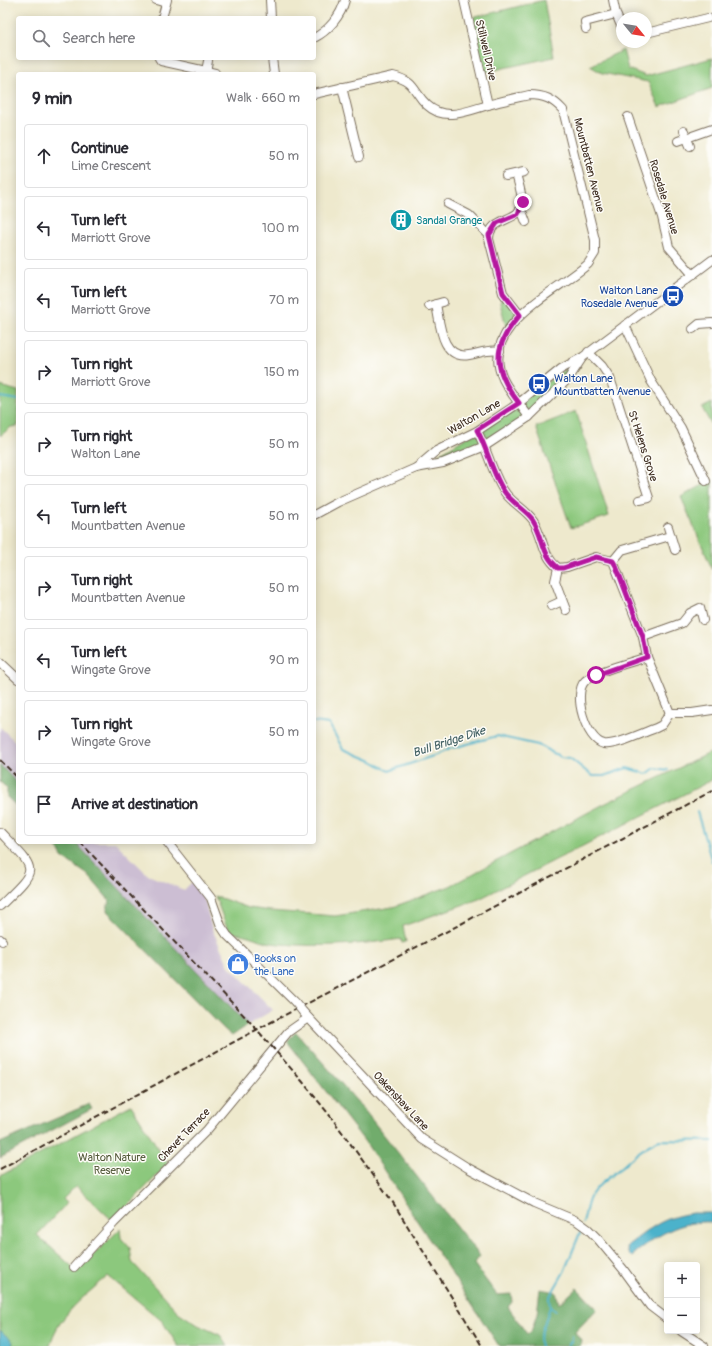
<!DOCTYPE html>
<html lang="en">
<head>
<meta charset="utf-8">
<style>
  :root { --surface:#fff; --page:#f2f2f3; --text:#2b2b33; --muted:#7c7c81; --line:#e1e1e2 }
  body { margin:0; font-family:Pangolin,sans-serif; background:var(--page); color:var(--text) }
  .controls { position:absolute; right:12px; bottom:12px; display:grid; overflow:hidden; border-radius:4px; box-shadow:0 2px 10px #0003 }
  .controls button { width:36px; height:36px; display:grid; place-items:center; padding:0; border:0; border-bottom:1px solid var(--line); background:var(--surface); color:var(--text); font:20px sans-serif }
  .compass { position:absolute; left:616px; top:12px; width:36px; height:36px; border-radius:50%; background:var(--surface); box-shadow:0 2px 10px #0003; rotate:120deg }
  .stop { position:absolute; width:12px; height:12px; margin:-9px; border:3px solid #b5179e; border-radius:50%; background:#fff }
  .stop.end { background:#b5179e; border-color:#fff; box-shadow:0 1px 4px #0008 }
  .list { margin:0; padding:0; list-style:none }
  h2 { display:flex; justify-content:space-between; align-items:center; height:52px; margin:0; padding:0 16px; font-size:17px }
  h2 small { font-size:13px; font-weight:400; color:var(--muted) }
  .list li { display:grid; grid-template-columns:26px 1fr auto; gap:12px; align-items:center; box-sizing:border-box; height:64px; margin:0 8px 8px; padding:0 8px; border:1px solid var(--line); border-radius:4px }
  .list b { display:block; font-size:15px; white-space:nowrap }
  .list p { margin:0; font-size:13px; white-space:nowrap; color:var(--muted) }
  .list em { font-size:13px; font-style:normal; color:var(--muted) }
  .icon { flex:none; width:22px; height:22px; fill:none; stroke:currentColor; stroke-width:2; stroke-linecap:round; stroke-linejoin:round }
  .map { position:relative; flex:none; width:712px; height:1346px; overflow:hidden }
  .search { position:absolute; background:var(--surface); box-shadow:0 2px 10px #0003; left:16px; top:16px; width:300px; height:44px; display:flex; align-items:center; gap:10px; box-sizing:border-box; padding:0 14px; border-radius:4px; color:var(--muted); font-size:15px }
  .panel { position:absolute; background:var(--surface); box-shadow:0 2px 10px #0003; left:16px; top:72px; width:300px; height:772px; border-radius:4px }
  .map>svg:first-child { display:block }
</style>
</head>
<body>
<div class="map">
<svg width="712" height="1346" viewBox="0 0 712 1346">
  <rect width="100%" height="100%" fill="#fdfcf7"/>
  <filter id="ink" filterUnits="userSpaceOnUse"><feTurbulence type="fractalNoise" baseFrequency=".025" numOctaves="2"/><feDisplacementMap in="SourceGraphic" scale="8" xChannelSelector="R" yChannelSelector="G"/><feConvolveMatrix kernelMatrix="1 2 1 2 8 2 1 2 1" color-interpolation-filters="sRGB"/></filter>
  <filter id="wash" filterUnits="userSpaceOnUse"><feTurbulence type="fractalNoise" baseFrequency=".012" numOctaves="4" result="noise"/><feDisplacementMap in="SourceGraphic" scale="16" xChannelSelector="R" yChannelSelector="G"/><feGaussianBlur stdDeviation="0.9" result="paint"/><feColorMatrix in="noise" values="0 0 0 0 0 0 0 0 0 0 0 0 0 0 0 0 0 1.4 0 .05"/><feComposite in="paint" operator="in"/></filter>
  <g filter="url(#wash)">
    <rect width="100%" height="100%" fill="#eee9cd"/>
    <!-- industrial -->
    <g fill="#ccbed3">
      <polygon points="0,727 18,744 18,784 0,765"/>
      <polygon points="75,842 115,842 148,875 184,890 192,882 203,894 212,929 229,966 273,1010 248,1025"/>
    </g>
    <!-- green -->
    <g fill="#8cc87d" stroke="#64794e">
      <polygon points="544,0 554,57 481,73 468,19"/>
      <polygon points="623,50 628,69 646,76 712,58 712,88 659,107 648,82 602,73 590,66"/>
      <polygon points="503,293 520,315 507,330 500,303"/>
      <polygon points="583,357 529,417 485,446 416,468 477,431"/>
      <polygon points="0,386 18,391 18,426 11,427 0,436"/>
      <polygon points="712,403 712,426 702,408"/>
      <polygon points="576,411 609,516 571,528 536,427"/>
      <polygon points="712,480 712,569 681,497"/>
      <path d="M712 752V780L479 899 403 926 406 942 402 943 401 939C360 945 319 947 279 944 262 943 248 933 231 933L225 923 215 896 249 908 271 911 335 916 393 907 450 886 602 805Z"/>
      <path d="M131 1105 168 1164 113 1221 76 1186 63 1199 67 1203 37 1235 77 1271 120 1229 121 1238 130 1248 132 1262 178 1312 198 1325 220 1335 228 1346H178L162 1321 108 1276C86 1295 57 1316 50 1346H0V1176Z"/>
    </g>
    <!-- forest -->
    <g fill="#71ac6c" stroke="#566b45">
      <polygon points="0,765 18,784 18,808 7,797 7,788 0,782"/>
      <polygon points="54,842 75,842 248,1025 232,1036 224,1029 107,911 109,900 88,875 62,857"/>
      <polygon points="296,1032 361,1106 480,1256 474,1264 497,1295 511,1294 512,1302 508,1307 527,1334 531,1332 537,1314 540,1289 556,1292 559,1304 577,1288 597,1309 575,1332 581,1341 580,1346 499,1346 368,1146 287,1041"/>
      <polygon points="89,1104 92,1109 0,1158 0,1143"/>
    </g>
    <!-- water -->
    <g fill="#4cb2cb" stroke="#446e74">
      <path d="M693 1213H712V1222C680 1220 655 1236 632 1256L629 1255 627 1248 628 1245C652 1227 663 1217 693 1213Z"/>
      <polygon points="0,1330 13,1342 12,1346 0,1346"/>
    </g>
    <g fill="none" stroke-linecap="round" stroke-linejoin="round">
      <!-- stream -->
      <g stroke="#4cb2cb" stroke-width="2">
        <polyline points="0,397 18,400"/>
        <polyline points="314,722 329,724 343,749 372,761 389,771 436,755 449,749 497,736 538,745 561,757 570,758 592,776 604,776 627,768 647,774 655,768 668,770"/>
        <polyline points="697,812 712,862"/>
        <path d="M583 1223C586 1214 586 1202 592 1194 600 1181 614 1175 624 1165 635 1155 645 1146 659 1140L712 1141"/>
        <polyline points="550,1307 556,1311"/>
        <polyline points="541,1346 539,1339 550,1307 549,1298 564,1272 582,1228"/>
        <polyline points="568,1346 572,1340 572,1336"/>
      </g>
    </g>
  </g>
  <g filter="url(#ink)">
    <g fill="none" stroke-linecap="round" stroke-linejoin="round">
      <!-- minor casing -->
      <g stroke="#7a6d5b" stroke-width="10">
        <g id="minor">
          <polyline points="156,0 166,3"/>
          <polyline points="270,0 271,18"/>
          <polyline points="464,0 488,105"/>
          <polyline points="613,0 616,14 622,28"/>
          <polyline points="162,18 167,0"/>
          <polyline points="586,29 585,22 616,14"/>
          <polyline points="646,33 708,18"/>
          <path d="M314 38C328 31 341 16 345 0"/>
          <polyline points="159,58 161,61 215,73"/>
          <polyline points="272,58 274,74"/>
          <polyline points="206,71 208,61"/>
          <polyline points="342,87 359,157"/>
          <path d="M314 94 393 76C417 82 412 91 427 105 445 122 467 111 488 105 501 101 516 98 529 95 544 95 553 99 563 110L595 240V253L588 264C557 292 478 325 503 379 510 393 520 404 529 417"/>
          <polyline points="628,117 662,217 669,247 693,275"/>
          <polyline points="684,131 690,146"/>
          <polyline points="678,141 712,129"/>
          <path d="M516 174C518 182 522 193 522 202 523 223 489 215 489 239L503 293 520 315"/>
          <polyline points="506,176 524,172"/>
          <polyline points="448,204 469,215 489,235"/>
          <polyline points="519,211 523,214 526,222"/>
          <path d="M436 304C440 323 441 360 469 355 480 353 489 349 500 351"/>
          <polyline points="429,306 443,302"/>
          <polyline points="625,325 651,381 681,428 706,481"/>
          <polyline points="693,329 699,324 712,323"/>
          <polyline points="588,352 602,366 610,378 649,498 640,500"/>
          <path d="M477 431C488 450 493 477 506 494 514 504 526 510 533 520 544 537 541 554 558 568L567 567 596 557 613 561 643 637 647 657 670 713"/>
          <polyline points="416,468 436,451 477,431 519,403 561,369 583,357 712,260"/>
          <polyline points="314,515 338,502 416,468 443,463 485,446 529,417 569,378 582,358"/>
          <polyline points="668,527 675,550"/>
          <polyline points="613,561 622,550 670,536"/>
          <polyline points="558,568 555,581 566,610"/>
          <polyline points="551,606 562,601"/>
          <polyline points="643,637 682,623 690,613 700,608 703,620"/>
          <path d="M647 657C633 662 595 671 585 681 572 694 586 740 604 744 616 746 644 732 656 728L662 725 670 713"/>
          <polyline points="0,662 18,679"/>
          <polyline points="670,713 692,713 712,710"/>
          <path d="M0 832C38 872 40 867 0 906"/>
          <polyline points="167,842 211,898 221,926 227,935 295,1002"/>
          <polyline points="0,939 2,941"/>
          <polyline points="303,1012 422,1139 468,1168 534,1203 577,1221 588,1229 598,1239 623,1269 650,1306 667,1319"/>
          <polyline points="74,1267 114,1223 207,1130 288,1032 308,1018"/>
          <polyline points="681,1331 704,1346"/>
        </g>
      </g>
      <!-- minor -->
      <use href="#minor" stroke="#fff" stroke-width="8"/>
      <!-- rail -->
      <g stroke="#3b2a1e" stroke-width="2" stroke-dasharray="6 3" stroke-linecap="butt">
        <polyline points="0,760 18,778"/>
        <polyline points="80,842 251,1023 302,1081 331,1117 392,1201 482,1346"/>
        <polyline points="0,1169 256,1030 459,925 712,791"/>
      </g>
      <!-- minor-bridge casing -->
      <g stroke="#7a6d5b" stroke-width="10" stroke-linecap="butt">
        <polyline id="minor-bridge" points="295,1002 303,1012"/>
      </g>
      <!-- minor-bridge -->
      <use href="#minor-bridge" stroke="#fff" stroke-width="8"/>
    </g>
  </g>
  <g fill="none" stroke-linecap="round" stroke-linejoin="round" filter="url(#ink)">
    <!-- route -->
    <path stroke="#b5179e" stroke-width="5" d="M523 202 518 214 497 223 489 235 503 293 520 315C491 347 493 370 519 403L477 430C488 450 493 477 506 494 514 504 526 510 533 520 544 537 541 554 558 568H563L596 557 613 561 616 566 643 637 647 657 596 675"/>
  </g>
  <!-- icons -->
  <defs>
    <g id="building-disc" transform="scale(1.15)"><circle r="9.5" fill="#0f9aa8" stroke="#fdfcf7"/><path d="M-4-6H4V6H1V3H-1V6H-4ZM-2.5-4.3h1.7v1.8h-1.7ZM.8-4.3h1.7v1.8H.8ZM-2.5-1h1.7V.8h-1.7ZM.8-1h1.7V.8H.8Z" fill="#fff"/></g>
    <g id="bus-disc" transform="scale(1.15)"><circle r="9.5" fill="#1a4fb4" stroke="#fdfcf7"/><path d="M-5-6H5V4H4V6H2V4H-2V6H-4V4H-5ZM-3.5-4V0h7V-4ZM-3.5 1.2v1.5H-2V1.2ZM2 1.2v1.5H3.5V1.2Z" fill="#fff"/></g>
    <g id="shop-disc" transform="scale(1.15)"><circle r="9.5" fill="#3f7fe0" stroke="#fdfcf7"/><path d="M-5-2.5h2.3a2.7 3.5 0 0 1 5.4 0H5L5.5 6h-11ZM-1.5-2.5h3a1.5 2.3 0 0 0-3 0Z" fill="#fff"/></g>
  </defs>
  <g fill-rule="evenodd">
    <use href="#building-disc" x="401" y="220"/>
    <use href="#bus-disc" x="673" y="296"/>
    <use href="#bus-disc" x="539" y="384"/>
    <use href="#shop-disc" x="238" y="964"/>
  </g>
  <g text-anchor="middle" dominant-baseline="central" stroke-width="3" stroke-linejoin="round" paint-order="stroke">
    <!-- street labels -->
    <g font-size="11" fill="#3b2a1e" stroke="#fdfcf7">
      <text transform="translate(486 50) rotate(77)">Stillwell Drive</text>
      <text transform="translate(589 165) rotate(76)">Mountbatten Avenue</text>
      <text transform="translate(664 197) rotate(73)">Rosedale Avenue</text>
      <text transform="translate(474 417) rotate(-30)">Walton Lane</text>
      <text transform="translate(643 446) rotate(72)">St Helens Grove</text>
      <text transform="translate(401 1101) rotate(47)">Oakenshaw Lane</text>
      <text transform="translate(184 1135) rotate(-46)">Chevet Terrace</text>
    </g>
    <!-- culture labels -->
    <g font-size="11" fill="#0d838f" stroke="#fdfcf7" text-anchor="start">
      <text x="416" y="220">Sandal Grange</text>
    </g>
    <!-- transit labels -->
    <g font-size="11" fill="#164399" stroke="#fdfcf7" text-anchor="end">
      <text x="658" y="290">Walton Lane<tspan x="658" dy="13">Rosedale Avenue</tspan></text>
      <text x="554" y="378" text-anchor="start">Walton Lane<tspan x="554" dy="13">Mountbatten Avenue</tspan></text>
    </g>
    <!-- shop labels -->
    <g font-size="11" fill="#366cbe" stroke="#fdfcf7" text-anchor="start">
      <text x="254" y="958">Books on<tspan x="254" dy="13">the Lane</tspan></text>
    </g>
    <!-- park labels -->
    <g font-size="11" fill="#53593a" stroke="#fdfcf7">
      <text x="112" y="1157">Walton Nature<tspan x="112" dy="13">Reserve</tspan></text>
    </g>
    <!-- water labels -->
    <g font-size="12" font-style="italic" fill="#426063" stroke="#fdfcf7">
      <text transform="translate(449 742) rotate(-18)">Bull Bridge Dike</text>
    </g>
  </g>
</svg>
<div class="controls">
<button>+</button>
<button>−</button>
</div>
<svg class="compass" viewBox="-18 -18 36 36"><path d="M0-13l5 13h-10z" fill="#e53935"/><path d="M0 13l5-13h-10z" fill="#7c7c81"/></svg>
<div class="stop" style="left:596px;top:675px"></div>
<div class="stop end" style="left:523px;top:202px"></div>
<div class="search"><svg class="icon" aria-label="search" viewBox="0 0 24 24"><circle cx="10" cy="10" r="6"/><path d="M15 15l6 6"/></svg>Search here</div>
<section class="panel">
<h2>9 min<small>Walk · 660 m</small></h2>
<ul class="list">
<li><svg class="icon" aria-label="ahead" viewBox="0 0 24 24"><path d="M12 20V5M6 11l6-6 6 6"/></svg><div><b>Continue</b><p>Lime Crescent</p></div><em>50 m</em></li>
<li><svg class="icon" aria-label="left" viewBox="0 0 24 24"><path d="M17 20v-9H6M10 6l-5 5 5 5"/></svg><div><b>Turn left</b><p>Marriott Grove</p></div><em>100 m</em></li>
<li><svg class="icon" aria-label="left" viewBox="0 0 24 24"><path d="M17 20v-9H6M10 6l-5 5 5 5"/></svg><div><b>Turn left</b><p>Marriott Grove</p></div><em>70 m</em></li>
<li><svg class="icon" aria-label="right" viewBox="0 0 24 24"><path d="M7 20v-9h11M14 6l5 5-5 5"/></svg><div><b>Turn right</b><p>Marriott Grove</p></div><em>150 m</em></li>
<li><svg class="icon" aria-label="right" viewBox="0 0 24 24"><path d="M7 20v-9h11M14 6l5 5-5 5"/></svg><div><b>Turn right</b><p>Walton Lane</p></div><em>50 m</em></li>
<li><svg class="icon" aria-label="left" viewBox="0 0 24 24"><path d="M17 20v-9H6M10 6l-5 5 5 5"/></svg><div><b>Turn left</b><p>Mountbatten Avenue</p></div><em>50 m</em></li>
<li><svg class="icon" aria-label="right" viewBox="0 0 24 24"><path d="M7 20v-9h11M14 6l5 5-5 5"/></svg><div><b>Turn right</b><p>Mountbatten Avenue</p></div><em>50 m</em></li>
<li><svg class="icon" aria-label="left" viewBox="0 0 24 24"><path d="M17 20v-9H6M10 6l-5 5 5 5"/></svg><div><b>Turn left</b><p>Wingate Grove</p></div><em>90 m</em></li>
<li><svg class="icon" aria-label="right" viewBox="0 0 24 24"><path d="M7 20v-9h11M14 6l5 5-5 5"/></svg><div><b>Turn right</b><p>Wingate Grove</p></div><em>50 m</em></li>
<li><svg class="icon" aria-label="arrive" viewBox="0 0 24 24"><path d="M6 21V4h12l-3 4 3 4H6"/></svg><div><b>Arrive at destination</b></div></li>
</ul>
</section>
</div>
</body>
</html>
